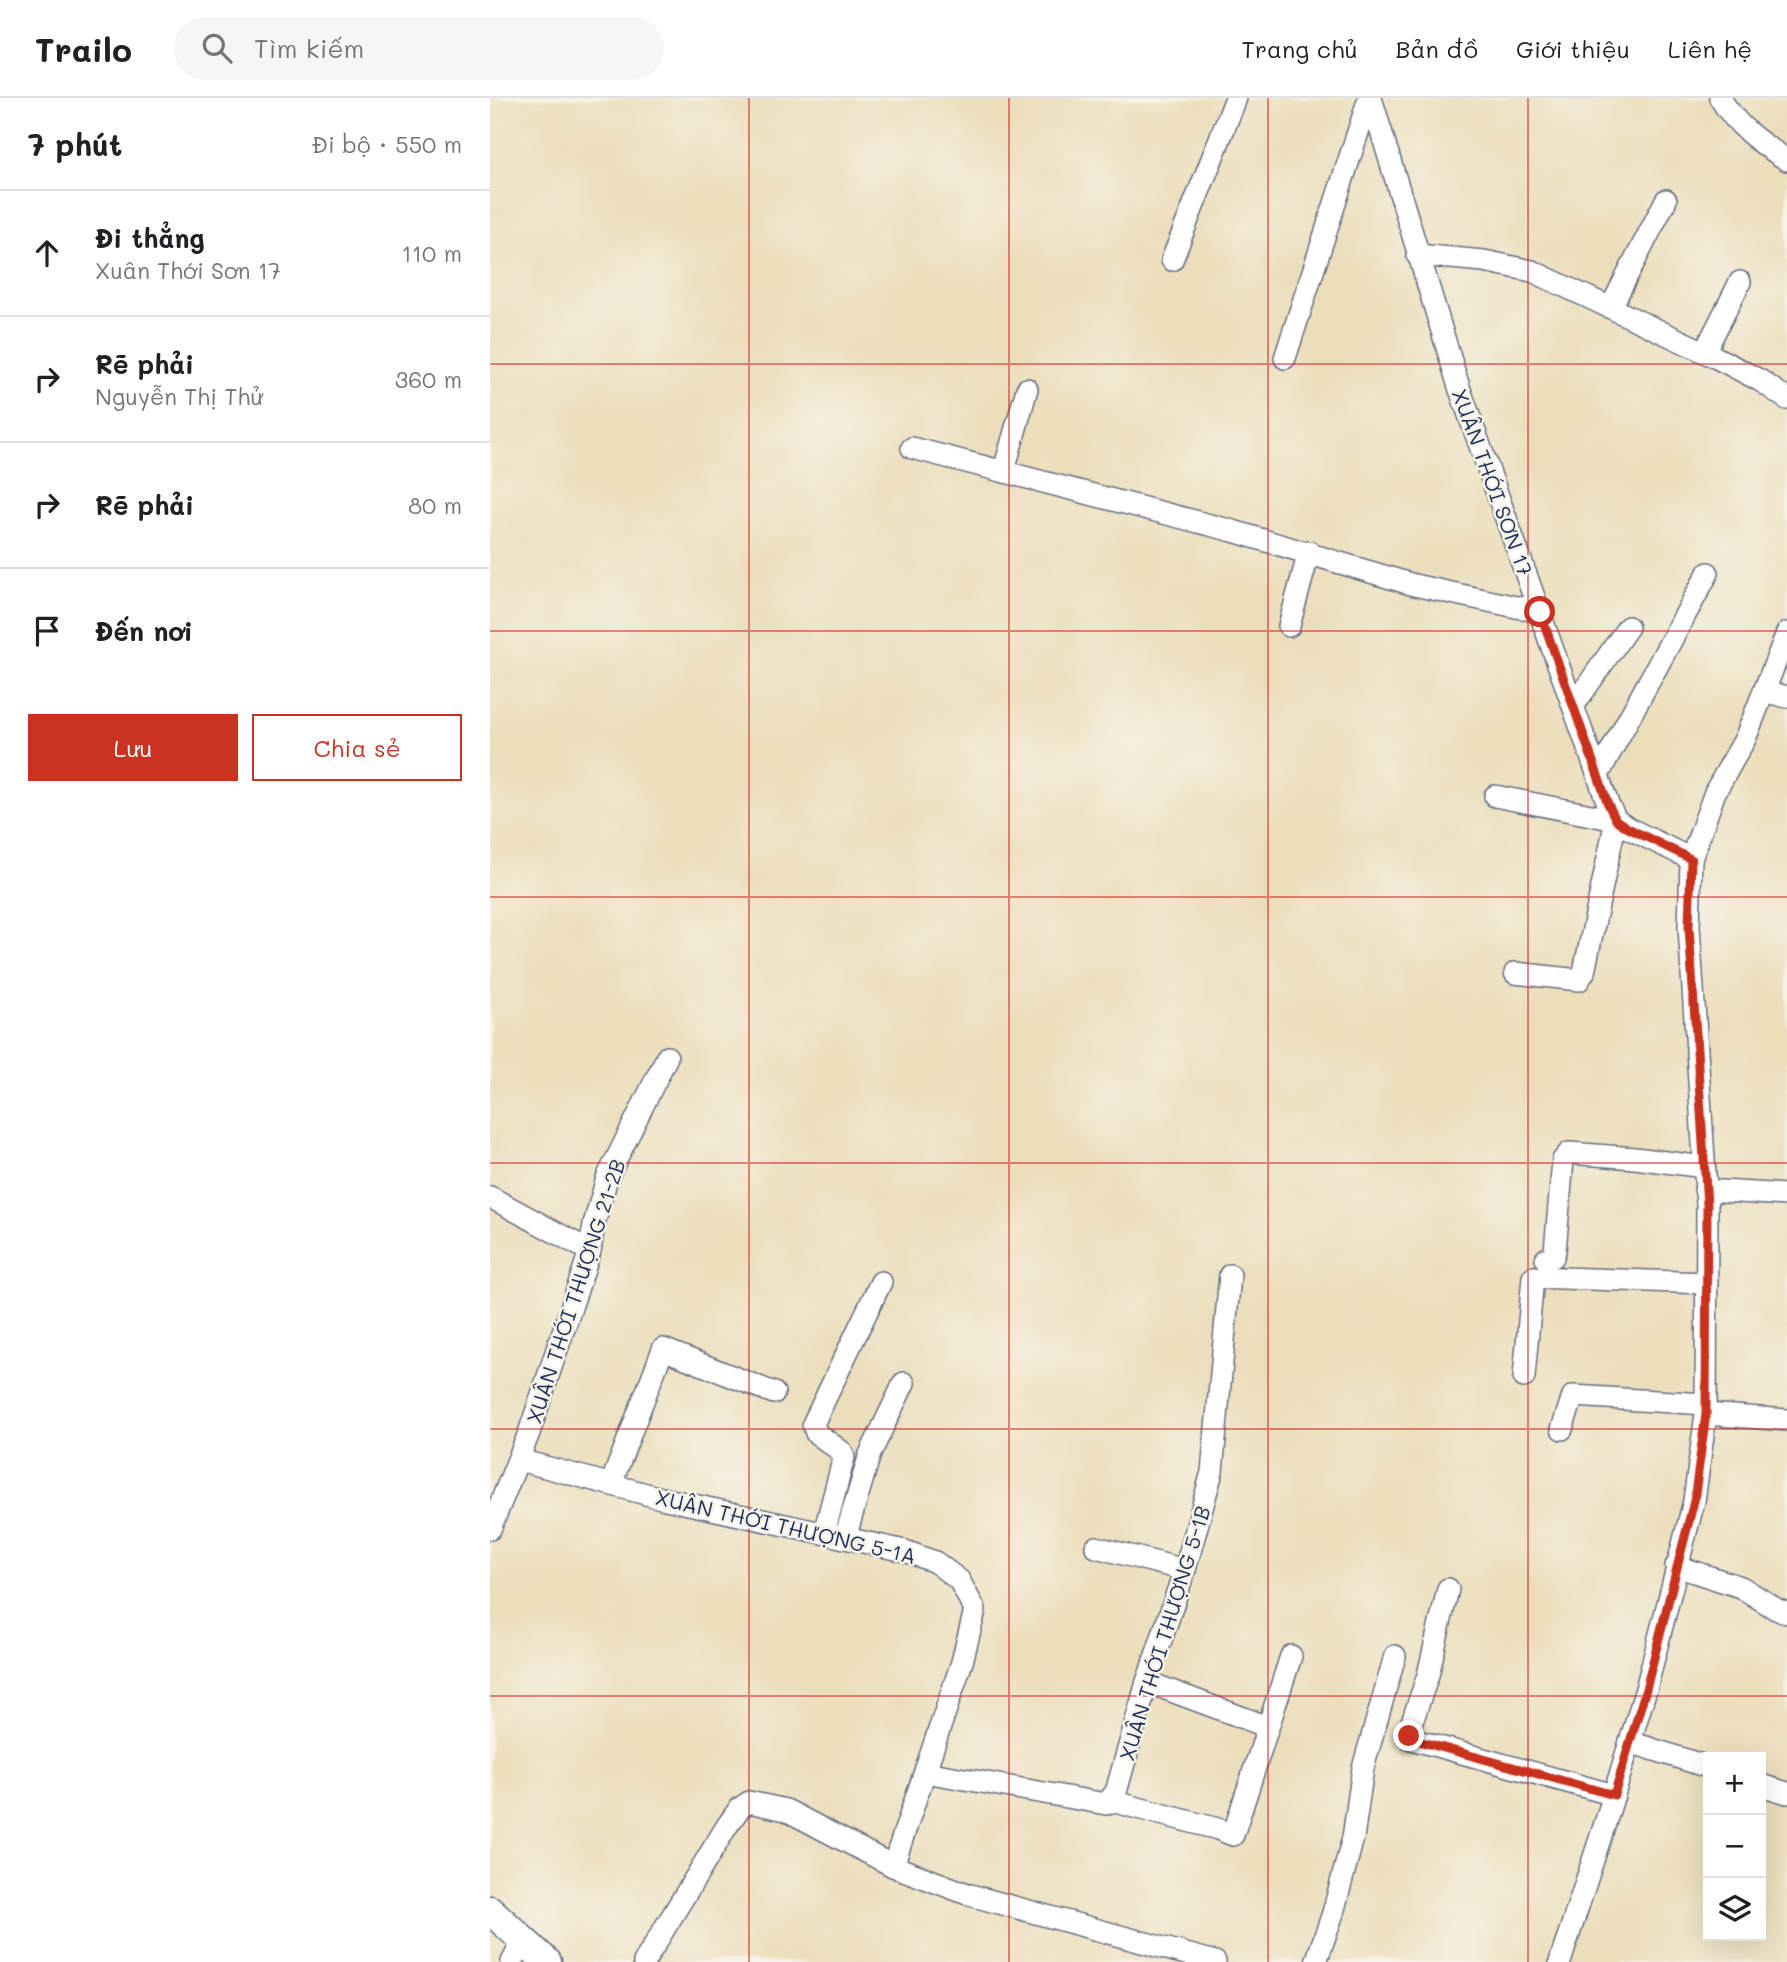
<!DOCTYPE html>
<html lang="vi">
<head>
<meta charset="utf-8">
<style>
  :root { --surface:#fff; --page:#f6f6f6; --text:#202124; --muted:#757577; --line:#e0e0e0; --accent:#c8321e }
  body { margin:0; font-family:Mali,sans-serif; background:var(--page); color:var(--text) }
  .controls { position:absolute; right:21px; bottom:21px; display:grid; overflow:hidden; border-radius:0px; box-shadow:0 7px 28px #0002 }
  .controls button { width:63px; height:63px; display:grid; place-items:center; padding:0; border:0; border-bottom:2px solid var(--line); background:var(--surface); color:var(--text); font:35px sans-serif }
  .stop { position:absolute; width:21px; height:21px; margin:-16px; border:5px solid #c8321e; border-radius:50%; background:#fff }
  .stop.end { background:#c8321e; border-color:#fff; box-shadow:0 2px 7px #0008 }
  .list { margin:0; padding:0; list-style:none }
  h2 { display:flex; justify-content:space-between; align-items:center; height:91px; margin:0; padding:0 28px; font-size:30px }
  h2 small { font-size:23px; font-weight:400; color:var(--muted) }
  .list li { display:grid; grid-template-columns:46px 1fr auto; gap:21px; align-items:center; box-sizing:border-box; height:126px; padding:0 28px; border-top:2px solid var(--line) }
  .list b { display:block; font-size:26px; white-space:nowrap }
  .list p { margin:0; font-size:23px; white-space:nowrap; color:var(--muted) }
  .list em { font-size:23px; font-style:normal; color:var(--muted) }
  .actions { display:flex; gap:14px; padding:21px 28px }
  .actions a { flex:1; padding:16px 0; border:2px solid var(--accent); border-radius:0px; text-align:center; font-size:24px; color:var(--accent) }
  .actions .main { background:var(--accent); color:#fff }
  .icon { flex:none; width:38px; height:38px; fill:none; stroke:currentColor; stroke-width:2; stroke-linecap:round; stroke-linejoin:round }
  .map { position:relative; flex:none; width:1297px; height:1864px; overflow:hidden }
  header { display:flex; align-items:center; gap:42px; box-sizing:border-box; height:98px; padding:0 35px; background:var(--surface); border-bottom:2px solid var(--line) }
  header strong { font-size:33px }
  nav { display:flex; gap:38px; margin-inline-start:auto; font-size:24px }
  .search { width:490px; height:63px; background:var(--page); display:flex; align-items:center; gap:18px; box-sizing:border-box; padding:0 24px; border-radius:38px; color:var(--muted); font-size:26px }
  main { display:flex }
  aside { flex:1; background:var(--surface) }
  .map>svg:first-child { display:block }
</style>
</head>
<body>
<header>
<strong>Trailo</strong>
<div class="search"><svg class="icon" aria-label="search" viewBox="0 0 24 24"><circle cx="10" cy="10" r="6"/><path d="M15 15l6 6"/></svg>Tìm kiếm</div>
<nav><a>Trang chủ</a><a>Bản đồ</a><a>Giới thiệu</a><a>Liên hệ</a></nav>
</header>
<main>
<aside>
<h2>7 phút<small>Đi bộ · 550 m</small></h2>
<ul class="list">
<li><svg class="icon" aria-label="ahead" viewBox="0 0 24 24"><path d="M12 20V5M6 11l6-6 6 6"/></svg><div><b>Đi thẳng</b><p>Xuân Thới Sơn 17</p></div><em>110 m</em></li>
<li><svg class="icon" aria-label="right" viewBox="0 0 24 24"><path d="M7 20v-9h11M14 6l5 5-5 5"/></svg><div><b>Rẽ phải</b><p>Nguyễn Thị Thử</p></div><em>360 m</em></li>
<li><svg class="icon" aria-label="right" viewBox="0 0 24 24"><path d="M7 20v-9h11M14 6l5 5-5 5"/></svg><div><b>Rẽ phải</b></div><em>80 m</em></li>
<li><svg class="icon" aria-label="arrive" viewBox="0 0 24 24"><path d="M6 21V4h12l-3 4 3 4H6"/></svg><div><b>Đến nơi</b></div></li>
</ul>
<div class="actions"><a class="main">Lưu</a><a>Chia sẻ</a></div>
</aside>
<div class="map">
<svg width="1297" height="1864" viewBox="0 0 1297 1864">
  <rect width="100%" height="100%" fill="#f7f3e8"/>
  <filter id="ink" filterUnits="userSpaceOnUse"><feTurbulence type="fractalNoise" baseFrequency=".0143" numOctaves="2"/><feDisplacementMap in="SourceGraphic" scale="14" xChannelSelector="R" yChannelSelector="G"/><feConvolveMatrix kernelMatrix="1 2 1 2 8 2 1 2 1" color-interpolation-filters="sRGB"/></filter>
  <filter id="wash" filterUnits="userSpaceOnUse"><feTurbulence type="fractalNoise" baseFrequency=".00686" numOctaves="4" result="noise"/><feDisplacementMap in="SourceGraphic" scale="28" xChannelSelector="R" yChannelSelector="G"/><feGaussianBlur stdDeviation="1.57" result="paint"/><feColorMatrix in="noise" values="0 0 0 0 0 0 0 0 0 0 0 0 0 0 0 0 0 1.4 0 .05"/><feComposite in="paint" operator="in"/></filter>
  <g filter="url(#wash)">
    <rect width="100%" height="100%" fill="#ecdebb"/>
  </g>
  <g filter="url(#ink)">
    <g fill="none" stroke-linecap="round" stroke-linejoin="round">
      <!-- minor casing -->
      <g stroke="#646c7f" stroke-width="24">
        <g id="minor">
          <polyline points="881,0 969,289 1118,706 1126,722 1138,730 1201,761"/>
          <path d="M1230 0C1247 29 1269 44 1297 62"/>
          <polyline points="927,157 994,163 1042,173 1225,259 1271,283 1297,301"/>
          <polyline points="682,162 746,0"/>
          <polyline points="1121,209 1176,102"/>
          <polyline points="1215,253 1250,184"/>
          <polyline points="795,260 879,0"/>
          <polyline points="422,350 743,433 924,487 1050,514"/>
          <polyline points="514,372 537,291"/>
          <polyline points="799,528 819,454"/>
          <polyline points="1274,593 1297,599"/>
          <polyline points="1084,607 1138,529"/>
          <polyline points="1108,677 1218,475"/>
          <polyline points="1005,698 1126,722 1094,874 1089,882 1025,875"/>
          <polyline points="1215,1092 1297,1097"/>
          <polyline points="0,1099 100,1153"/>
          <polyline points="1056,1161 1063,1159 1065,1153 1073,1062 1079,1055 1145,1060 1214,1069"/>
          <polyline points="1034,1279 1043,1179 1217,1185"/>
          <polyline points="1216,1316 1297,1322"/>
          <polyline points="1072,1331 1083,1298 1216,1306"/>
          <polyline points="29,1362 171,1400 415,1453 445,1464 469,1482 485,1512 472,1564 403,1768"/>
          <polyline points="121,1386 173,1251 284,1295"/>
          <polyline points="0,1431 39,1335 100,1153 104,1126 117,1080 177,959"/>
          <polyline points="334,1435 354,1359 352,1354 326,1335 323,1326 391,1184"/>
          <polyline points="355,1440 380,1356 414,1285"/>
          <polyline points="606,1449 695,1472"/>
          <polyline points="1186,1468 1251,1489 1286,1511 1297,1515"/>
          <polyline points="958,1491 938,1577 920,1630 921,1641 1124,1697"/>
          <polyline points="657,1584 778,1629 801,1558"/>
          <polyline points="1140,1644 1218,1669"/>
          <polyline points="435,1674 616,1706 626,1694 657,1584 696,1468 722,1374 740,1177"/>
          <polyline points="1271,1687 1297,1695"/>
          <polyline points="621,1703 728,1731 743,1737 778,1629"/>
          <polyline points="22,1864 33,1843"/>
          <polyline points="154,1864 237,1728 249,1711 259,1704 296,1712 403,1768 480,1797 725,1864"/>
          <polyline points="826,1864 843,1815 863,1740 873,1670 905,1558"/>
          <polyline points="1070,1864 1118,1716 1156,1591 1204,1403 1216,1316 1217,1107 1199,829 1201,761 1225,694 1255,641 1297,535"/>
        </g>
      </g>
      <!-- major casing -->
      <g stroke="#646c7f" stroke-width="31">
        <polyline id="major" points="0,1812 57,1864"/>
      </g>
      <!-- minor -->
      <use href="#minor" stroke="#fff" stroke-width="21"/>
      <!-- major -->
      <use href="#major" stroke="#fff" stroke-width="28"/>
    </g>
  </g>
  <g fill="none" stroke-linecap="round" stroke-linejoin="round" filter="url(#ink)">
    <!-- route -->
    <polyline stroke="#c8321e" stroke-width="9" points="919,1638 932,1644 1124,1697 1156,1591 1204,1403 1216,1316 1217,1107 1199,829 1201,761 1138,730 1126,722 1118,706 1050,514"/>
  </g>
  <!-- grid -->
  <path fill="none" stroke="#d62828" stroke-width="2" stroke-opacity="0.55" d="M259 0V1864M519 0V1864M778 0V1864M1038 0V1864M0 266H1297M0 533H1297M0 799H1297M0 1065H1297M0 1331H1297M0 1598H1297"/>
  <g text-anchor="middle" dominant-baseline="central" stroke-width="5" stroke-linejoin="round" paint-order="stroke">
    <!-- street labels -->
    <g font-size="21" fill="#1b2f5e" stroke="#f7f3e8">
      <text transform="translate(1003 384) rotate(70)">XUÂN THỚI SƠN 17</text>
      <text transform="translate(85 1193) rotate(-72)">XUÂN THỚI THƯỢNG 21-2B</text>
      <text transform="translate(296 1428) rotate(13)">XUÂN THỚI THƯỢNG 5-1A</text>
      <text transform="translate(674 1535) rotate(-73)">XUÂN THỚI THƯỢNG 5-1B</text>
    </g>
  </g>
</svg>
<div class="controls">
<button>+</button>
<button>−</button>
<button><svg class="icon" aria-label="layers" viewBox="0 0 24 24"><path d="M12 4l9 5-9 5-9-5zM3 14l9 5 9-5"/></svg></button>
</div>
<div class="stop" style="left:1050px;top:514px"></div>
<div class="stop end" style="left:919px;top:1638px"></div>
</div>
</main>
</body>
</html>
